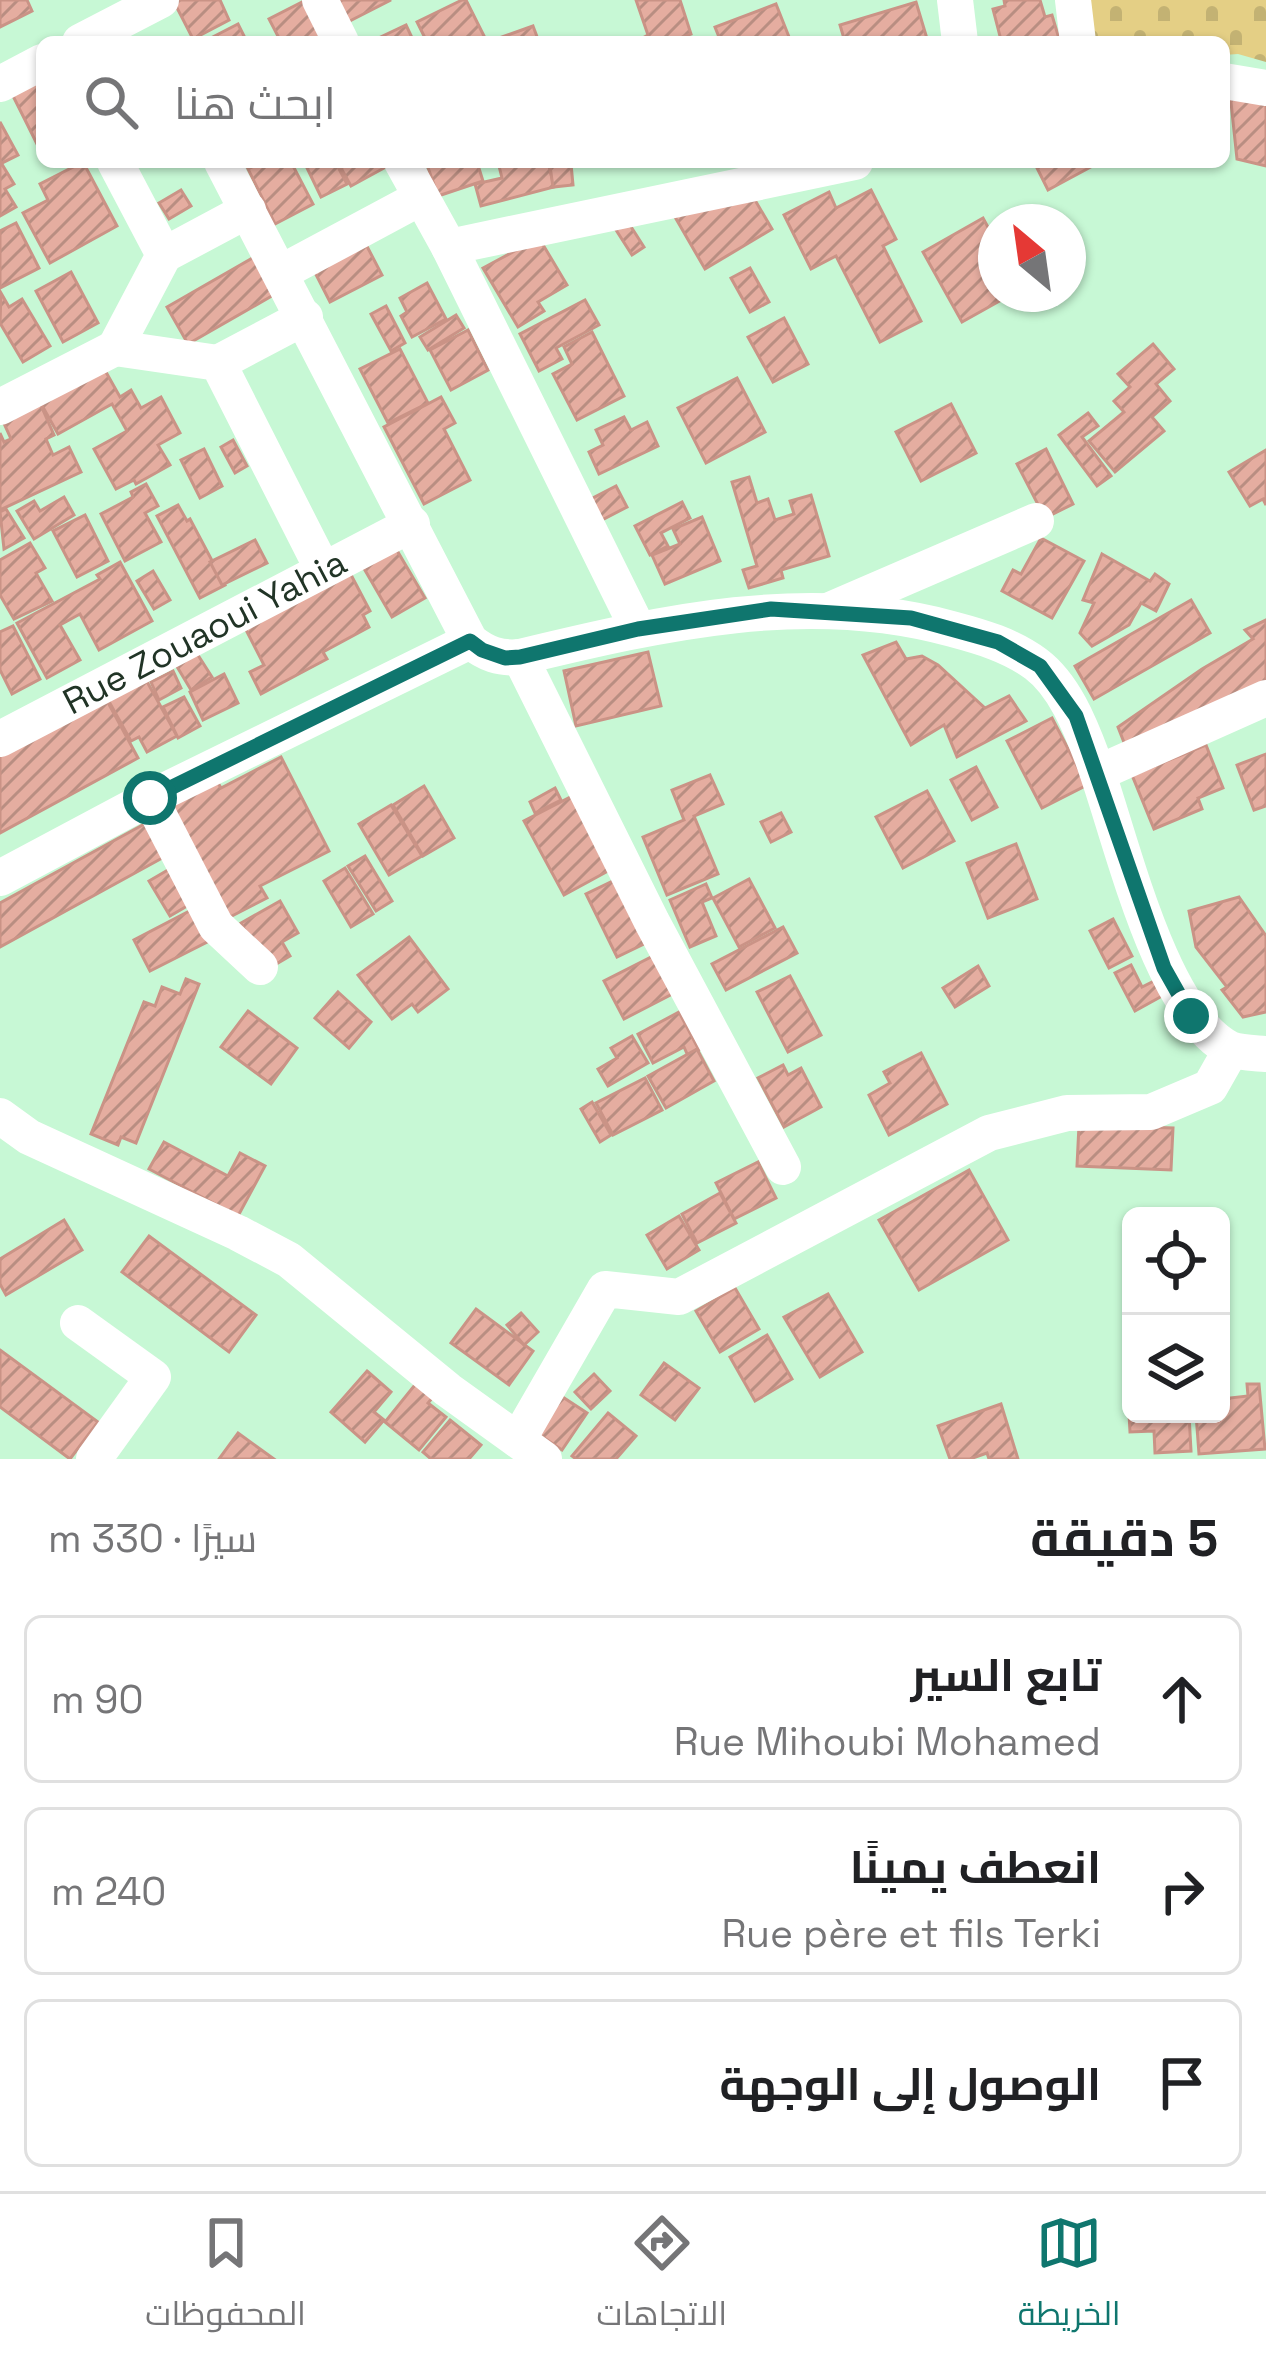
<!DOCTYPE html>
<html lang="ar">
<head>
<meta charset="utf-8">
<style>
  :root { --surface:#fff; --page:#f2f2f2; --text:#202124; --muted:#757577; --line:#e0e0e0; --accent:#0f766e }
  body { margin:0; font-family:"Space Grotesk",Cairo,sans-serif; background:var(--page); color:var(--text); direction:rtl }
  .controls { position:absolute; right:36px; bottom:36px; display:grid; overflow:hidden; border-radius:18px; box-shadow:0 3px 9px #0004 }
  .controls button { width:108px; height:108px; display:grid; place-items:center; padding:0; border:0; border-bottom:3px solid var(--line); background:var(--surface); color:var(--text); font:60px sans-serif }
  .compass { position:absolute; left:978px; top:204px; width:108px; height:108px; border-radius:50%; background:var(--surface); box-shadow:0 3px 9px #0004; rotate:331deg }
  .stop { position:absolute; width:36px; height:36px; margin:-27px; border:9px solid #0f766e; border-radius:50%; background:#fff }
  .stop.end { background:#0f766e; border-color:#fff; box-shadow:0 3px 12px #0008 }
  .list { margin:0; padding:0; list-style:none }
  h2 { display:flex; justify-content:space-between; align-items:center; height:156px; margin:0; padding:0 48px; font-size:51px }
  h2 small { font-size:39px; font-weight:400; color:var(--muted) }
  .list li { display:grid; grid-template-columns:78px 1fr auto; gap:36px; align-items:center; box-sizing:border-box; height:168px; margin:0 24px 24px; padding:0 24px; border:3px solid var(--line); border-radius:18px }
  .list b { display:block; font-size:45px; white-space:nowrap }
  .list p { margin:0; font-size:39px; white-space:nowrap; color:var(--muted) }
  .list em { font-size:39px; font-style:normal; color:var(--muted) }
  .icon { flex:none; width:66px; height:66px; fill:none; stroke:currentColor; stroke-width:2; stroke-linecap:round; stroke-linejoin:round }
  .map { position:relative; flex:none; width:1266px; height:1459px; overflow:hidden; direction:ltr }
  .search { position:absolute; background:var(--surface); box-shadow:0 3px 9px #0004; left:36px; right:36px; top:36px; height:132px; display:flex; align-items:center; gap:30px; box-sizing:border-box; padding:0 42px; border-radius:18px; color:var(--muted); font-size:45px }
  .sheet { height:732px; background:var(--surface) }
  nav { display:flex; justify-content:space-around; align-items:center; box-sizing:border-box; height:168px; border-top:3px solid var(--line); background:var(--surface); font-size:33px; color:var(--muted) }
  nav a { display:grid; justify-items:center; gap:6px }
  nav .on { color:var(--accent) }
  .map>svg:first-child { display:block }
</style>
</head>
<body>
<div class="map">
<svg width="1266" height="1459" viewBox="0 0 1266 1459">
  <defs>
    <pattern id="cemetery-stones" width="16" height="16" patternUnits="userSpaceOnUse" patternTransform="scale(3)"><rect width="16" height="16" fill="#e4cf85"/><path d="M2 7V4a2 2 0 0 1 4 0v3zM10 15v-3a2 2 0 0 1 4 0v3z" fill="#c3b273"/></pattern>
    <pattern id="building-hatch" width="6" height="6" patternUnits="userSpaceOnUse" patternTransform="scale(3)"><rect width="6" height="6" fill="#e5ada0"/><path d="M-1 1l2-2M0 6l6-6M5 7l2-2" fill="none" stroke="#b98e82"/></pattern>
  </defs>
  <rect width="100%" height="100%" fill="#c7f8d5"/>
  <!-- cemetery -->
  <polygon fill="url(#cemetery-stones)" points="1075,0 1266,0 1266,62 1238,54 1224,55 1224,42 1088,42"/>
  <!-- building -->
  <g fill="url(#building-hatch)" stroke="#ca9386" stroke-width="3">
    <polygon points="0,0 27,0 32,11 0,27"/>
    <polygon points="173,0 220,0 229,20 193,39"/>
    <polygon points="306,0 332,42 281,42 269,19"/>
    <polygon points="340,0 391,0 338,27"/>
    <polygon points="462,0 466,0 485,38 478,42 427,42 417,22"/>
    <polygon points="636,0 680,0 691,34 669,42 635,42 648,35"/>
    <polygon points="1004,0 1040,0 1045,17 1052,15 1060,42 1001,40 993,9 1005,6"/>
    <polygon points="916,2 928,42 845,42 840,25"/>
    <polygon points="776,4 791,42 721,42 715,27"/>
    <polygon points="238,24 247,42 203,42"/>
    <polygon points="406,25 414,42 370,42"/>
    <polygon points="533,26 539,42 500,42 499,38"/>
    <polygon points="42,78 42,154 9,88"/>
    <polygon points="1230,93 1266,103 1266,166 1237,159"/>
    <polygon points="0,122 18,155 0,164"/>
    <polygon points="0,161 14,184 5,189 16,207 0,216"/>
    <polygon points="83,162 117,226 50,263 23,213 48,200 40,184"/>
    <polygon points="262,162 291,162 313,204 275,224 248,169"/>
    <polygon points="319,162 348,162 338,167 347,184 321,197 307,168"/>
    <polygon points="352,162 395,162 351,186 341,168"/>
    <polygon points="426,162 477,162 483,181 438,196"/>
    <polygon points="498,162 548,162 554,187 481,206 475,184 502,178"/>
    <polygon points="1034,162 1100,162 1048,190"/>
    <polygon points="571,164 573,185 553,187 550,166"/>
    <polygon points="742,178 772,229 705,269 675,217"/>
    <polygon points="181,190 191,206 169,219 159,203"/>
    <polygon points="871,190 896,239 883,246 921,321 880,342 836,256 811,269 784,215 829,192 836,208"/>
    <polygon points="983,218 996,242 996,294 1012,294 962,322 923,252"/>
    <polygon points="628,222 644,247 632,255 616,230"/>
    <polygon points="16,223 39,268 0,288 0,231"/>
    <polygon points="360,233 382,275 330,302 308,259"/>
    <polygon points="539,238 567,285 538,302 544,311 518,327 483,268"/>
    <polygon points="256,256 277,293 188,344 167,307"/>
    <polygon points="750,268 769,302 750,312 731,278"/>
    <polygon points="71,272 98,323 63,342 36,291"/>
    <polygon points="427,283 446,319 412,337 401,316 407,312 400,298"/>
    <polygon points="1,293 9,307 22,299 50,346 23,362 0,323"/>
    <polygon points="585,300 599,325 556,348 562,359 539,371 520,334"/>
    <polygon points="386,306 405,343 391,351 371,314"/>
    <polygon points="456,315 464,328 428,350 420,337"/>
    <polygon points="784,318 808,364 773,382 748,337"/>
    <polygon points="468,330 488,370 451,390 430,350"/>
    <polygon points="592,332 624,396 577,420 553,374 572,364 564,347"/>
    <polygon points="1153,344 1174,369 1156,384 1170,401 1152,417 1164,431 1115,472 1089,441 1124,412 1114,401 1130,387 1118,374"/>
    <polygon points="400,349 428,403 388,423 360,369"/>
    <polygon points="102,365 120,397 131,390 141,408 161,397 180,433 158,445 170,465 136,484 134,480 116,489 94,449 127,431 112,404 58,434 39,400"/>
    <polygon points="737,378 765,432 706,463 678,408"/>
    <polygon points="441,397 455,423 444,429 470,480 424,504 384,427"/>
    <polygon points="39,401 54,435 46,439 53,455 69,447 81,472 0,510 0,433 4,442 11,439 2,419"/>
    <polygon points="951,404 976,453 921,481 896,432"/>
    <polygon points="1088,413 1098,426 1082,437 1111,476 1097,486 1059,435"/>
    <polygon points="624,417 631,430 647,422 658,446 599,474 589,452 603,445 596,430"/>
    <polygon points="233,440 247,466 235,473 221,447"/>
    <polygon points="204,449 222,486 200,498 181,460"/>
    <polygon points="1046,449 1073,504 1045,518 1017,464"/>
    <polygon points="1266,450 1266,505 1263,499 1250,506 1229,472"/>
    <polygon points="749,477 757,503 768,499 775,520 794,514 790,501 811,495 829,556 781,570 783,578 749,588 743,570 757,566 732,482"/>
    <polygon points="146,484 158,506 145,513 161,542 125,561 101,514 133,497 131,492"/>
    <polygon points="616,486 627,507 602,520 591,499"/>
    <polygon points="64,497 74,515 34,539 17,511 34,501 40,511"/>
    <polygon points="682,502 690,518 661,533 668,546 650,555 635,526"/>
    <polygon points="178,505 187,521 190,519 225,585 200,598 157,516"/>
    <polygon points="6,509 24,538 4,549 0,512"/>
    <polygon points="85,515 108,561 77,577 53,531"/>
    <polygon points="702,517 720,561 665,584 652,555 680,544 673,529"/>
    <polygon points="1041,538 1084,561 1052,618 1002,591 1013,570 1021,574"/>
    <polygon points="255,540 267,563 222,585 210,562"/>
    <polygon points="30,543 45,568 36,573 52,601 14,619 0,595 0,560"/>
    <polygon points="395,547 425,598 392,617 362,565"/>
    <polygon points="1102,554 1150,581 1155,574 1169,584 1156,611 1141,603 1129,625 1092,646 1080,633 1094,603 1083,600"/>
    <polygon points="120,562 152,621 99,650 80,614 60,625 80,660 47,678 17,623 100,579 97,575"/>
    <polygon points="153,571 170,600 154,609 137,581"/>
    <polygon points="349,571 370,611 363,615 369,627 323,652 327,659 261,694 250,672 264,665 244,626"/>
    <polygon points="1191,600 1210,633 1094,699 1075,666"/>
    <polygon points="1266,620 1266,688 1127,750 1118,727 1202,669 1253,639 1245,630"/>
    <polygon points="13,626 40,679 12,694 0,670 0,632"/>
    <polygon points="896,642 906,659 922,656 938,665 985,708 1009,696 1026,721 957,757 944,725 911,745 863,655"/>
    <polygon points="196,652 212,677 191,690 176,665"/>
    <polygon points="648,652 661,706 576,726 564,671"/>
    <polygon points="173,671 181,688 159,700 151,682"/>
    <polygon points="224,674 238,703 203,720 190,692"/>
    <polygon points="145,678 177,736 147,752 139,737 131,741 107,698"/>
    <polygon points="105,697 138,758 0,833 0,754"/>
    <polygon points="184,697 200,726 178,738 163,707"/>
    <polygon points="1052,718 1087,785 1042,808 1007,741"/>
    <polygon points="1206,745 1223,788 1198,798 1202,809 1154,829 1132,775"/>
    <polygon points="1266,754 1266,806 1254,810 1237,765"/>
    <polygon points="281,757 329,851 260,886 267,898 226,919 168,806 217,781 221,788"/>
    <polygon points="976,767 997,807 972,820 951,780"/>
    <polygon points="710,775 723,804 694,816 718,874 667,895 643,837 684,820 672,790"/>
    <polygon points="424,786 454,838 423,856 393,805"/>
    <polygon points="555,788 561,800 535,813 530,802"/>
    <polygon points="582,791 621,864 564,895 524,821"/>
    <polygon points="927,791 954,841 903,868 876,817"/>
    <polygon points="391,805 422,856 389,875 359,824"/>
    <polygon points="781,813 791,832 771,842 761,822"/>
    <polygon points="148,822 166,856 0,947 0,903"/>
    <polygon points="1016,844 1037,899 988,918 967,863"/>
    <polygon points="365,856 392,901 376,911 348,866"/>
    <polygon points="173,867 194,902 170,916 149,881"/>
    <polygon points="345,868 373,914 351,927 324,881"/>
    <polygon points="621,877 646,943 617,957 586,894"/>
    <polygon points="749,879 775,928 739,947 713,898"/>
    <polygon points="706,884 712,898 702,902 716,936 690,947 670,900"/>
    <polygon points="1239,897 1266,936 1266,1012 1243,1017 1222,990 1227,987 1196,947 1189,911"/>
    <polygon points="280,901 298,933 282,942 290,956 273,966 258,955 241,923"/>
    <polygon points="199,906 215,938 150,971 134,940"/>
    <polygon points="1113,919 1132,956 1109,968 1090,931"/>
    <polygon points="783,927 797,953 726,990 712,964"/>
    <polygon points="409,937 448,989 418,1012 412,1004 392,1019 358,975"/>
    <polygon points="659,953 678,991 624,1019 604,981"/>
    <polygon points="1131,965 1142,987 1156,980 1164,995 1135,1011 1115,973"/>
    <polygon points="978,966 989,986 955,1007 943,988"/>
    <polygon points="790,976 821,1035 788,1052 757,992"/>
    <polygon points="186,979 199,984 136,1143 121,1137 118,1145 91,1134 144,1002 155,1006 162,987 180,994"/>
    <polygon points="338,992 371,1022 349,1048 315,1018"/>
    <polygon points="248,1011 297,1048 271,1084 221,1047"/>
    <polygon points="679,1012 699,1050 688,1056 684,1047 653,1063 638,1034"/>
    <polygon points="632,1036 648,1063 608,1086 598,1069 617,1058 611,1048"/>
    <polygon points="697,1049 714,1081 666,1108 648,1076"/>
    <polygon points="921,1053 947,1104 889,1135 869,1095 890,1083 884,1072"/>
    <polygon points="783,1065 788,1075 801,1068 821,1107 784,1127 758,1078"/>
    <polygon points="645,1078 662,1110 613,1135 596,1103"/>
    <polygon points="592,1102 611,1135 600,1142 581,1109"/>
    <polygon points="1079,1125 1173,1128 1171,1170 1077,1166"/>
    <polygon points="164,1142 228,1176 240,1153 265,1166 238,1216 149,1169"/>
    <polygon points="758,1162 776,1198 734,1219 716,1183"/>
    <polygon points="969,1170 1008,1240 919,1290 879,1220"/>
    <polygon points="720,1193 736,1223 697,1243 682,1214"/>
    <polygon points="679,1216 699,1250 667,1269 647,1235"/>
    <polygon points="64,1220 82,1250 6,1295 0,1284 0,1259"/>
    <polygon points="149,1236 256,1315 229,1352 122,1272"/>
    <polygon points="735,1288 759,1329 720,1352 696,1311"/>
    <polygon points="828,1294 862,1352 820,1377 784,1317"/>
    <polygon points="476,1309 533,1351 509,1385 451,1343"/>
    <polygon points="521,1313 538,1332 524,1345 507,1325"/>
    <polygon points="767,1335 792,1379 755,1401 730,1357"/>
    <polygon points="0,1350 98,1422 70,1459 0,1407"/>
    <polygon points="664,1363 699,1388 675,1420 641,1395"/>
    <polygon points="367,1371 391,1392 374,1412 384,1420 365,1442 331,1412"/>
    <polygon points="594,1374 610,1391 591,1409 575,1392"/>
    <polygon points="422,1376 439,1390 428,1403 446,1417 419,1450 385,1422"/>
    <polygon points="1247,1384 1259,1384 1265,1449 1199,1454 1196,1414 1221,1414 1221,1399 1248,1396"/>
    <polygon points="555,1392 587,1413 562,1450 531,1429"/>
    <polygon points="1128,1395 1131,1395 1131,1414 1189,1414 1191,1451 1155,1453 1154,1431 1130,1432"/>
    <polygon points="1001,1404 1018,1459 989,1459 987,1453 970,1459 950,1459 938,1426"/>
    <polygon points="608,1413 636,1436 616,1459 576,1459 572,1456"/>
    <polygon points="450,1420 481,1445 469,1459 431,1459 423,1452"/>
    <polygon points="238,1433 274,1459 219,1459"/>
  </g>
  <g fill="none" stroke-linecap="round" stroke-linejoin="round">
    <!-- minor -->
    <g stroke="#fff" stroke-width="36">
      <polyline points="320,0 341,42"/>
      <polyline points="955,0 960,42"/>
      <polyline points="1073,0 1078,42"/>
      <polyline points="80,42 161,0"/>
      <polyline points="1224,81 1266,88"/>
      <polyline points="0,84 42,62"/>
      <path d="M222 162 470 641C486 654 500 659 520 657 661 623 808 589 952 629 982 637 1010 645 1036 664 1064 685 1080 725 1092 757 1120 832 1158 1012 1230 1049 1240 1053 1255 1053 1266 1054"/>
      <polyline points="402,162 449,247 638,629"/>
      <polyline points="449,247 855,162"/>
      <polyline points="164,255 248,210"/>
      <polyline points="282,272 420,198"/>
      <polyline points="115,348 218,363 322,568"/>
      <polyline points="115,348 164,255 115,162"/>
      <polyline points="218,363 305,317"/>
      <polyline points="0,407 115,348"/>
      <polyline points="830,610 1036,521"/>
      <polyline points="520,657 652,922 783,1167"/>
      <path id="s1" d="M0 739 412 524"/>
      <polyline points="1098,773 1266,698"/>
      <polyline points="150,798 216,926 260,967"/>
      <polyline points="0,878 150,798 470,641"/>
      <polyline points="0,1116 29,1137 238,1233 289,1260 448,1390 544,1459"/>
      <polyline points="78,1323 153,1377 94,1459"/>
      <polyline points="518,1440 605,1289 679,1297 989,1133 1067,1113 1151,1112 1210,1087 1231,1050"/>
    </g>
  </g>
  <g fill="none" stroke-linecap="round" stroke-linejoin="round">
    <!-- route -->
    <polyline stroke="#0f766e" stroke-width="15" points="150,798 470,641 482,650 505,658 520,657 638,629 771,609 911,618 998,642 1040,666 1076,716 1164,968 1191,1016"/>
  </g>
  <g text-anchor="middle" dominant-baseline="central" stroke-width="12" stroke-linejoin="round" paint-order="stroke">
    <!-- street labels -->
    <g font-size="36" fill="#213426" stroke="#fff">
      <text stroke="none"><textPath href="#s1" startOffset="231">Rue Zouaoui Yahia</textPath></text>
    </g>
  </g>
</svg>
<div class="controls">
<button><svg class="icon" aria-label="locate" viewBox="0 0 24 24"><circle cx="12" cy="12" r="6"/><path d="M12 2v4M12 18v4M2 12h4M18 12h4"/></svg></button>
<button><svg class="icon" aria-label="layers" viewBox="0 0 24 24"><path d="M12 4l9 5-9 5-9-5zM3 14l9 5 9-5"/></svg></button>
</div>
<svg class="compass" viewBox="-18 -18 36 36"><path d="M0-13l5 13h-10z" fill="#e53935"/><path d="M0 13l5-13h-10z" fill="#757577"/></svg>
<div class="stop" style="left:150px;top:798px"></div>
<div class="stop end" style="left:1191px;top:1016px"></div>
<div class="search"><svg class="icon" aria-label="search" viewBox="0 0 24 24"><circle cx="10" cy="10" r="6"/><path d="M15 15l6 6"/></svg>ابحث هنا</div>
</div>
<section class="sheet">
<h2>5 دقيقة<small>سيرًا · 330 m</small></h2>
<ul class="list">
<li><svg class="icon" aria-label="ahead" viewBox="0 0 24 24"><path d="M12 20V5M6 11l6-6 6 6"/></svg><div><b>تابع السير</b><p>Rue Mihoubi Mohamed</p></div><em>90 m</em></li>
<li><svg class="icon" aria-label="right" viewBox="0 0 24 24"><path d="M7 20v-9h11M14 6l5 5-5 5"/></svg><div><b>انعطف يمينًا</b><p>Rue père et fils Terki</p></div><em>240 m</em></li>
<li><svg class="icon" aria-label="arrive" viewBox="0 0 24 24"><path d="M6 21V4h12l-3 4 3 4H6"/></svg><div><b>الوصول إلى الوجهة</b></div></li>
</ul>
</section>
<nav>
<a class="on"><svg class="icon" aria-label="map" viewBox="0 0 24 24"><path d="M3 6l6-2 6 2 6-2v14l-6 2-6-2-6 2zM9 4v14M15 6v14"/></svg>الخريطة</a>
<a><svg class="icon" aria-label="directions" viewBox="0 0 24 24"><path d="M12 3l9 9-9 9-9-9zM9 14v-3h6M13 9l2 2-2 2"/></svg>الاتجاهات</a>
<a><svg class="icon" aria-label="saved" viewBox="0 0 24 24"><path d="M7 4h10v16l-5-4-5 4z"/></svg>المحفوظات</a>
</nav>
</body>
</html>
